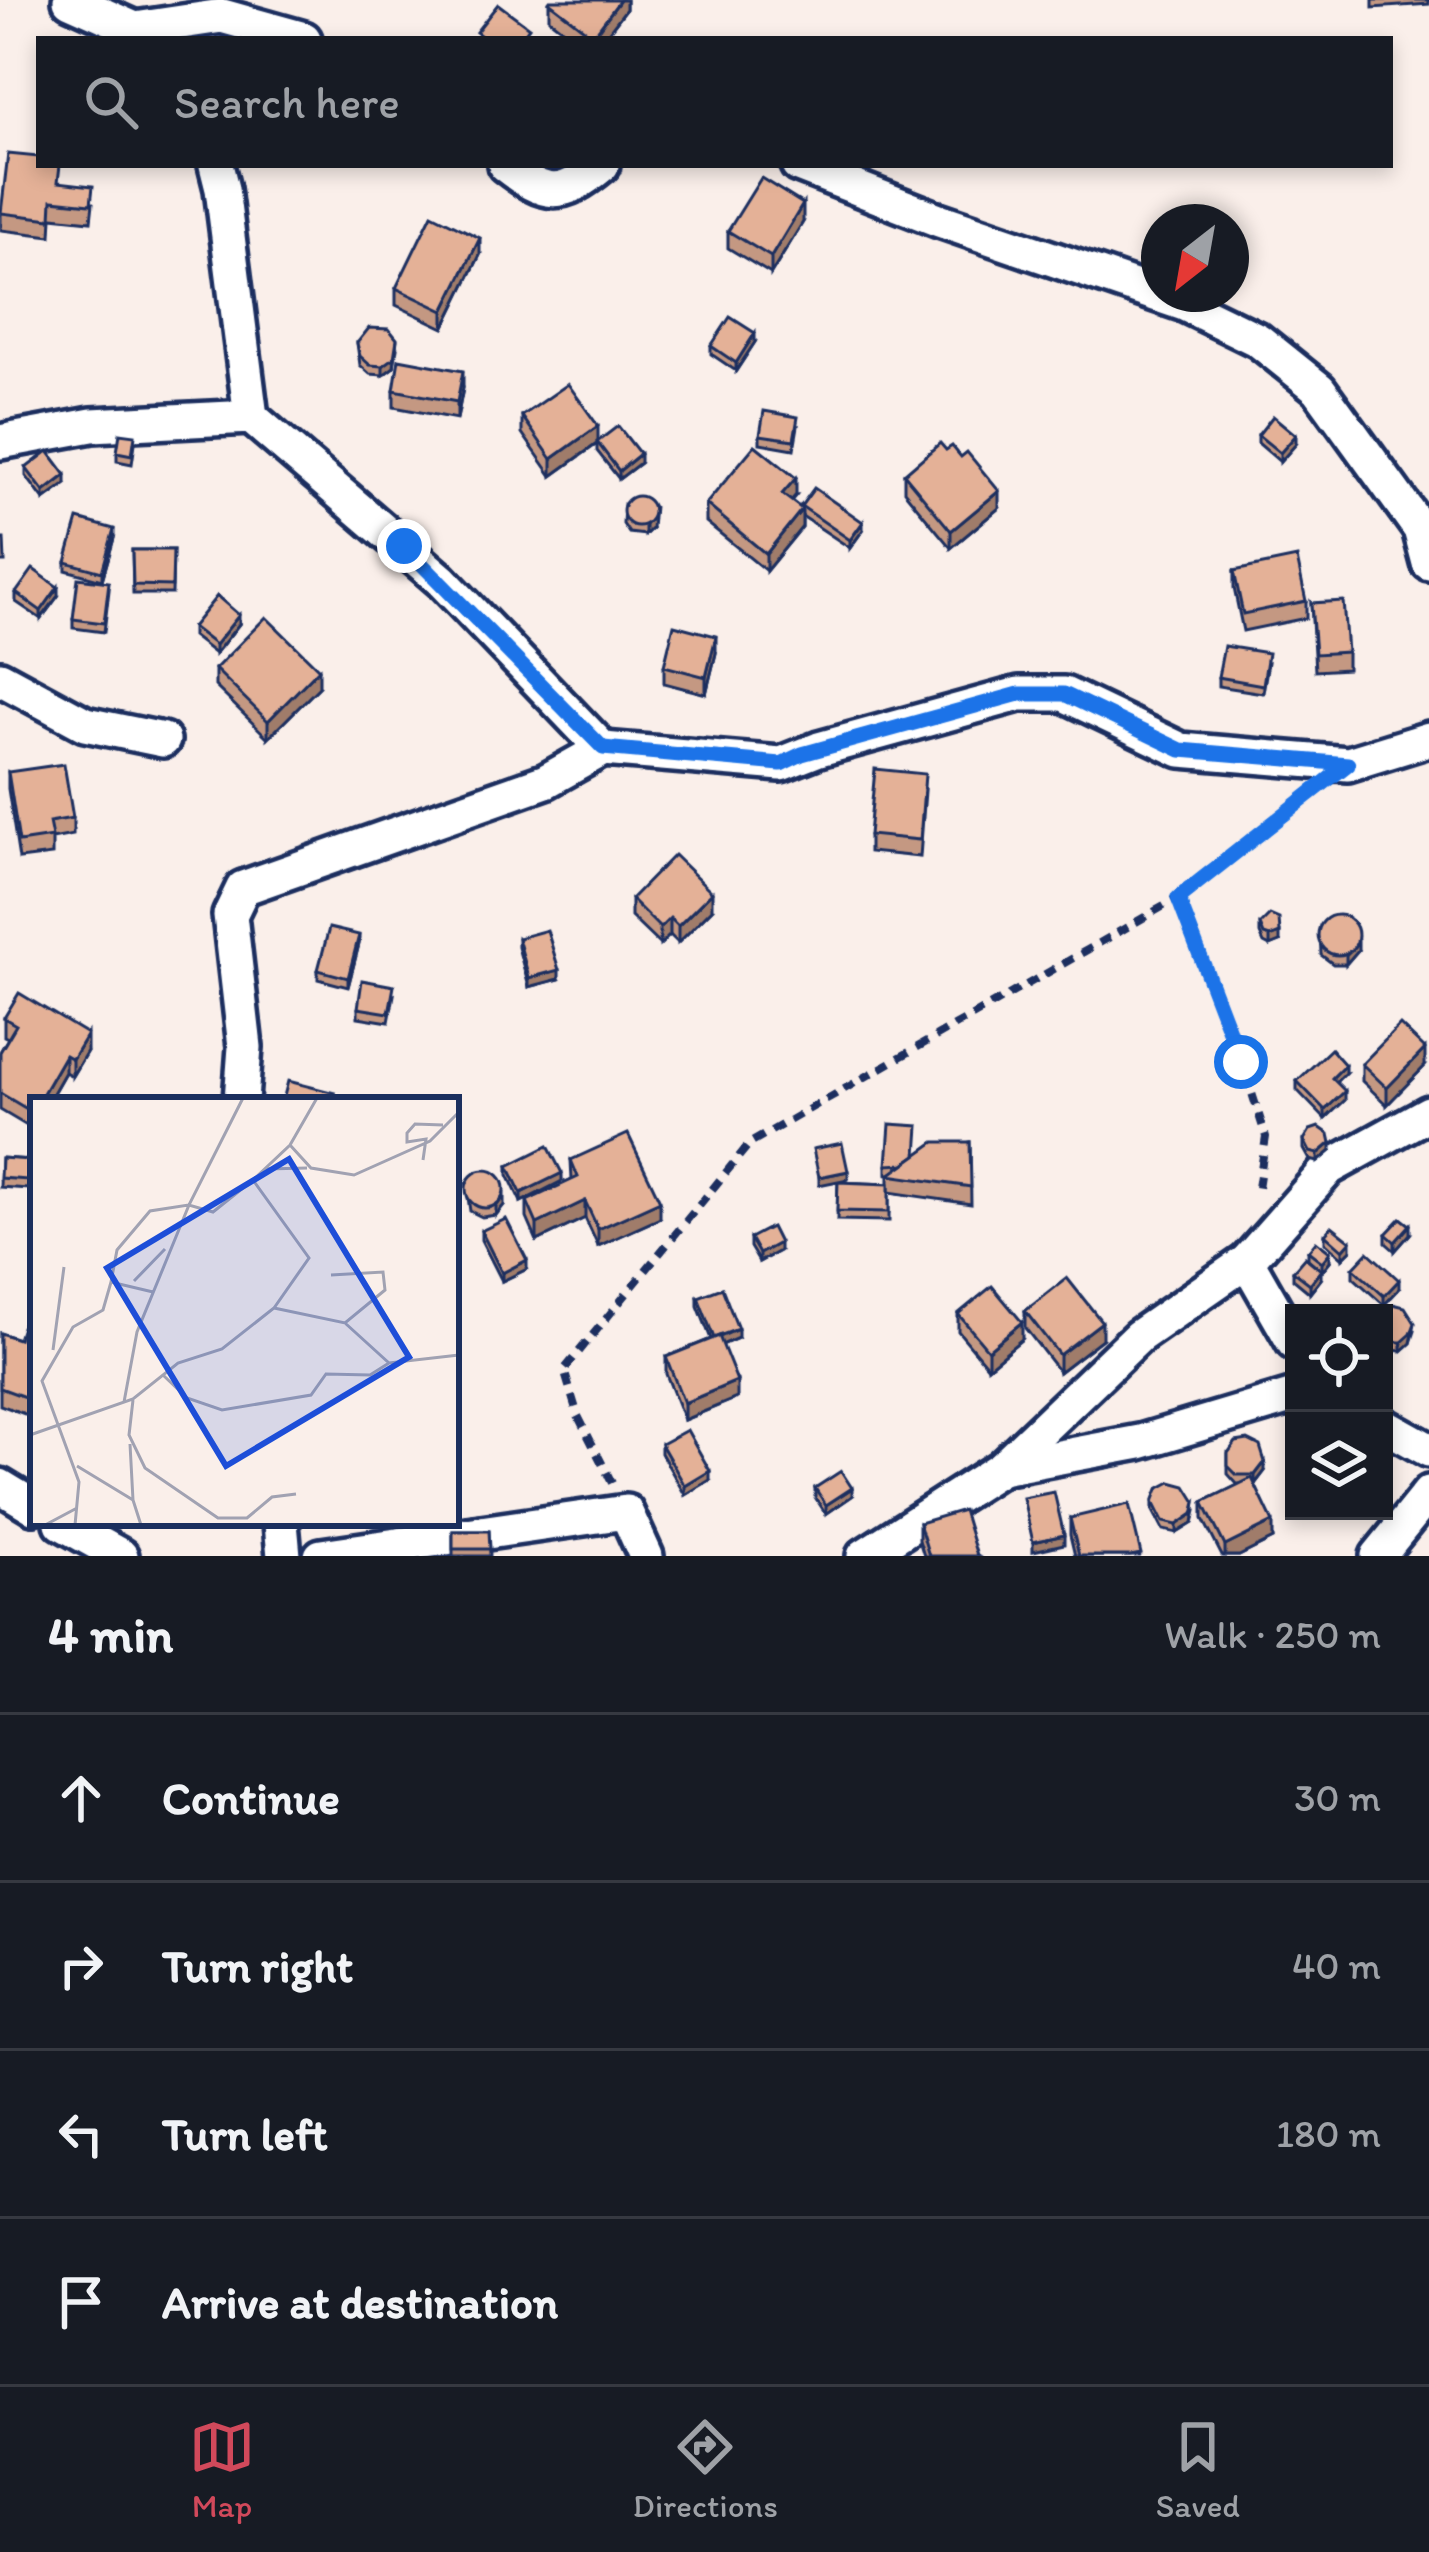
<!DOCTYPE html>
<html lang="en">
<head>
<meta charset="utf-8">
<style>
  :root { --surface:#171b24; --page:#20242c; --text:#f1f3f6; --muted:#9ea1a6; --line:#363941; --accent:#d1495b }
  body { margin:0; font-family:Itim,sans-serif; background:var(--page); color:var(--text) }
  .controls { position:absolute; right:36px; bottom:36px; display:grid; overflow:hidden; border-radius:0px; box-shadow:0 6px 18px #0003 }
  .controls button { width:108px; height:108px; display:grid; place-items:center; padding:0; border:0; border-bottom:3px solid var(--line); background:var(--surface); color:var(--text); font:60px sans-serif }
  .compass { position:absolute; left:1141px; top:204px; width:108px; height:108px; border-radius:50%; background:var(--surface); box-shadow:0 6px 18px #0003; rotate:211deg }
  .stop { position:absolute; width:36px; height:36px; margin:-27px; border:9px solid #1a73e8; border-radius:50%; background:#fff }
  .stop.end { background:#1a73e8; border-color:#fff; box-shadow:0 3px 12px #0008 }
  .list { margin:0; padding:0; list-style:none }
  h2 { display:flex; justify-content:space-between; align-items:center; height:156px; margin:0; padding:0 48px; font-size:51px }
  h2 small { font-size:39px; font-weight:400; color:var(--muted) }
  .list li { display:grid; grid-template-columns:78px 1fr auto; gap:36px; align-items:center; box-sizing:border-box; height:168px; padding:0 48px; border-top:3px solid var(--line) }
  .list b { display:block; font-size:45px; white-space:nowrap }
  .list em { font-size:39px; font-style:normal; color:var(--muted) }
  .icon { flex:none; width:66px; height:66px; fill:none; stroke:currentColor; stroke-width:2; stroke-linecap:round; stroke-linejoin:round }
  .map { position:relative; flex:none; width:1429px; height:1556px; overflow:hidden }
  .search { position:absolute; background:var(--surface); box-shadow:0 6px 18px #0003; left:36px; right:36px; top:36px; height:132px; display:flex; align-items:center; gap:30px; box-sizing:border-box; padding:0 42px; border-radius:0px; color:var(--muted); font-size:45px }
  .sheet { height:828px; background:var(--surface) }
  nav { display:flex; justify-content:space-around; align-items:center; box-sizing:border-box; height:168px; border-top:3px solid var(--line); background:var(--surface); font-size:33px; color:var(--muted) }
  nav a { display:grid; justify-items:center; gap:6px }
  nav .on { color:var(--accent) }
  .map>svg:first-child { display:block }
</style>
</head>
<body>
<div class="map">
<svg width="1429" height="1556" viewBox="0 0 1429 1556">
  <rect width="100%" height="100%" fill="#faefea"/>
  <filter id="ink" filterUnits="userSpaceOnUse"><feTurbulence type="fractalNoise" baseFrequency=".00833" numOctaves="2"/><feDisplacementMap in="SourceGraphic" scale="24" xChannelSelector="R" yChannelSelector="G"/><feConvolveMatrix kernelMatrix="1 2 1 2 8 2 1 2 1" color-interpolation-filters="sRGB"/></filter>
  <g filter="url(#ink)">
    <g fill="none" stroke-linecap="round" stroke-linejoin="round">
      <!-- street casing -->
      <g stroke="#1b2f5e" stroke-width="42">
        <g id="street">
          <polyline points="70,0 135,29 142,39"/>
          <polyline points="135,29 222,16 304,39"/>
          <polyline points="216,165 222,189 251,417"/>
          <path d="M505 165C546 197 561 199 602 165"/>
          <polyline points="798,165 939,220 1184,304 1258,340 1319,389 1420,529 1429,563"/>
          <polyline points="0,442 92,425 251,417 441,580 603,749"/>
          <polyline points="0,678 85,724 163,740"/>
          <polyline points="241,1100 245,1047 230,915 243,888 546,781 603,749 781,764 819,749 1019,694 1064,694 1181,750 1348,764 1429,739"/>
          <polyline points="1247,1261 1294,1343"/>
          <polyline points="1384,1425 1429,1450"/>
          <polyline points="1001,1468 1140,1442 1294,1396"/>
          <polyline points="0,1486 33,1506"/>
          <polyline points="62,1523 121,1556"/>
          <polyline points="281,1523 284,1556"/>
          <polyline points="321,1556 626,1512 646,1556"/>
          <polyline points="864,1556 1001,1468 1139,1336 1247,1261 1329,1168 1429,1113"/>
          <polyline points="1378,1556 1429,1493"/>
        </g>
      </g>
      <!-- path -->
      <g stroke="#1b2f5e" stroke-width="8" stroke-dasharray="12 9" stroke-linecap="butt">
        <polyline points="1178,898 1242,1062 1266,1137 1257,1194"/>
        <polyline points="612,1483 578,1416 564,1370 750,1143 1178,898 1309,794"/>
      </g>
      <!-- street -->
      <use href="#street" stroke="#fff" stroke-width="33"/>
    </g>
    <!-- wall -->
    <g fill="#c49882" stroke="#1b2f5e" stroke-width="3">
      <polygon points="626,0 626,9 603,39 575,39 549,19 549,2"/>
      <polygon points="1373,0 1429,0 1429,4 1373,8"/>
      <polygon points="60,183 93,203 91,221 52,217 51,236 1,230 1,213"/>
      <polygon points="803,222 771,274 728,248 728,231"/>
      <polygon points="480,255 444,328 396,305 396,288"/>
      <polygon points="755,342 736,371 711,354 711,346"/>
      <polygon points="357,343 397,348 394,367 383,375 370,374 360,365"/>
      <polygon points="463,388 457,419 394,407 394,390"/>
      <polygon points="522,416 598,441 640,463 619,479 597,451 597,444 552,476 522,433"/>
      <polygon points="798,426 794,449 760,443 760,435"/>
      <polygon points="1258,435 1296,444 1280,462 1258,443"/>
      <polygon points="135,443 132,464 117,461 117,452"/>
      <polygon points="26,468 66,484 44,500 26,476"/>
      <polygon points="904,474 999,508 951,548 904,491"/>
      <polygon points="796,495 791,501 801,509 801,506 863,530 850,548 802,516 802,527 766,571 706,522 706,504"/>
      <polygon points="624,505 652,528 645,535 629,533 623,524"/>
      <polygon points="114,538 102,580 66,570 66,562"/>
      <polygon points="132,550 173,550 172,594 133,594"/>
      <polygon points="1234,571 1306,601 1306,618 1243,631 1234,588"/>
      <polygon points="109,590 104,632 73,628 73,619"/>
      <polygon points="16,593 58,596 41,619 16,602"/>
      <polygon points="1311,603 1347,652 1347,669 1315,671"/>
      <polygon points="239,624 215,654 192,636 192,627"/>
      <polygon points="716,653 706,694 664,683 664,666"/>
      <polygon points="1268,662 1263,693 1218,686 1218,677"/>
      <polygon points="215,669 319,687 268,738 215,686"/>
      <polygon points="8,772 73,818 73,835 52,839 52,855 19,859 8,789"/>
      <polygon points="925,791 920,857 869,852 869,835"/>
      <polygon points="631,899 712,909 678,943 670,935 660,945 631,917"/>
      <polygon points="1260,925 1280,942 1270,946 1264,943 1260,934"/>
      <polygon points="1320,927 1358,950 1346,964 1333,964 1321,955"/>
      <polygon points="518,938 559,979 529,987 518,947"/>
      <polygon points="359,944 348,987 318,979 318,970"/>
      <polygon points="394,995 389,1022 358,1017 358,1008"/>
      <polygon points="4,1018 87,1051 72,1076 65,1072 49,1100 33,1100 32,1129 0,1110 0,1052 8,1038 4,1036"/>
      <polygon points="1362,1064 1425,1066 1387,1105 1362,1081"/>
      <polygon points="1345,1073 1336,1082 1345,1100 1325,1119 1297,1090 1297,1081"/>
      <polygon points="1304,1140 1331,1151 1318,1162 1310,1160 1304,1149"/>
      <polygon points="970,1142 971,1204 889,1192 889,1185 889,1221 837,1220 838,1182 889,1184 889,1175 891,1174 887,1174 887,1165 918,1154"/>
      <polygon points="1,1158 30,1160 28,1189 0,1187"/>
      <polygon points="571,1160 660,1218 598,1246 585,1218 537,1241 527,1218 527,1201 572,1180"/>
      <polygon points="508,1166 562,1181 521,1202 508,1175"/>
      <polygon points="466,1184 504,1205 496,1215 482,1217 470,1211"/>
      <polygon points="481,1231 527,1269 502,1281 481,1240"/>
      <polygon points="1325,1234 1351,1250 1343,1258 1325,1242"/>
      <polygon points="1386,1234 1410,1234 1395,1251 1386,1243"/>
      <polygon points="750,1238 779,1251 759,1262 750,1247"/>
      <polygon points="1308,1251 1330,1261 1322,1271 1308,1259"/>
      <polygon points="1353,1268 1399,1289 1384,1305 1353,1277"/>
      <polygon points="1293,1271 1321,1279 1310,1293 1293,1279"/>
      <polygon points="698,1297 738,1338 722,1345 737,1398 684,1420 666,1374 666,1357 711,1339 698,1306"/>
      <polygon points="1025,1311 1102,1339 1059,1372 1025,1328"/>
      <polygon points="1384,1313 1415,1331 1411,1343 1402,1351 1389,1350 1384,1345"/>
      <polygon points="958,1314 1022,1339 988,1367 958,1331"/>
      <polygon points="33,1328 33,1417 0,1405 0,1333 18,1339"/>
      <polygon points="661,1444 710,1480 685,1495 661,1453"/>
      <polygon points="1228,1453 1265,1471 1255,1484 1273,1539 1239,1556 1222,1556 1203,1519 1203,1502 1240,1484 1237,1484 1228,1474"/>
      <polygon points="815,1488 852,1496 826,1514 815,1497"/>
      <polygon points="1153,1502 1196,1511 1193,1523 1177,1533 1163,1530 1153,1511"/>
      <polygon points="1070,1518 1141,1556 1075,1556 1070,1535"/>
      <polygon points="919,1523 977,1556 924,1556 919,1540"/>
      <polygon points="453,1531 489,1531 490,1556 453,1556"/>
    </g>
    <!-- shaded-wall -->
    <g fill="#a07c6a" stroke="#1b2f5e" stroke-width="3">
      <polygon points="620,0 626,0 626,9 603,39 593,39 593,36"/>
      <polygon points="803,204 803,222 771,274 771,257"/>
      <polygon points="480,238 480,255 444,328 444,311"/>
      <polygon points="755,333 755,342 736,371 736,363"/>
      <polygon points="397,339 394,367 383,375 383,366"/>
      <polygon points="463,371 463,388 457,419 457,402"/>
      <polygon points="598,426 598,443 552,476 552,459"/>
      <polygon points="1296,435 1296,444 1280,462 1280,453"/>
      <polygon points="640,454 640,463 619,479 619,471"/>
      <polygon points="66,475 66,484 44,500 44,492"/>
      <polygon points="796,478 796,495 782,511 782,494"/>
      <polygon points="999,491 999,508 951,548 951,531"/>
      <polygon points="654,506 652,528 645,535 645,526"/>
      <polygon points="802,509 802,527 766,571 766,554"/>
      <polygon points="863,522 863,530 850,548 850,540"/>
      <polygon points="114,529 114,538 102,580 102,572"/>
      <polygon points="58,587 58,596 41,619 41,611"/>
      <polygon points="239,615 239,624 215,654 215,645"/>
      <polygon points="716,636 716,653 706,694 706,677"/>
      <polygon points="319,669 319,687 268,738 268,721"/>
      <polygon points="712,892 712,909 678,943 678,926"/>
      <polygon points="670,918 670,935 660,945 660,928"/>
      <polygon points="1280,933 1280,942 1270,946 1270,937"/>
      <polygon points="359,935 359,944 348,987 348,978"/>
      <polygon points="1358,942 1358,950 1346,964 1346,955"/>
      <polygon points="559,970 559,979 529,987 529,978"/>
      <polygon points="87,1034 87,1051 72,1076 72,1059"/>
      <polygon points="1425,1049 1425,1066 1387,1105 1387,1088"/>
      <polygon points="65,1055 65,1072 49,1100 39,1100"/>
      <polygon points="1345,1065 1345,1073 1332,1086 1332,1078"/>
      <polygon points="1345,1091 1345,1100 1325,1119 1325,1110"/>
      <polygon points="1331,1143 1331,1151 1318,1162 1318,1154"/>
      <polygon points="848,1171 848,1179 819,1185 819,1177"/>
      <polygon points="562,1173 562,1181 521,1202 521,1193"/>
      <polygon points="504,1196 504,1205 496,1215 496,1207"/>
      <polygon points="585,1201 585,1218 537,1241 537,1224"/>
      <polygon points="660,1201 660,1218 598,1246 598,1229"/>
      <polygon points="1410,1225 1410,1234 1395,1251 1395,1242"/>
      <polygon points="1351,1241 1351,1250 1343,1258 1343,1250"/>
      <polygon points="779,1243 779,1251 759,1262 759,1254"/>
      <polygon points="1330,1252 1330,1261 1322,1271 1322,1262"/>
      <polygon points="527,1260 527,1269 502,1281 502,1273"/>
      <polygon points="1321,1270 1321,1279 1310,1293 1310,1284"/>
      <polygon points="1399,1280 1399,1289 1384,1305 1384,1296"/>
      <polygon points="1022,1322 1022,1339 988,1367 988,1350"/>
      <polygon points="1102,1322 1102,1339 1059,1372 1059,1355"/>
      <polygon points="1415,1323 1411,1343 1402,1351 1402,1342"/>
      <polygon points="738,1329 738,1338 715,1348 715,1339"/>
      <polygon points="737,1381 737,1398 684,1420 684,1403"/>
      <polygon points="1265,1462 1265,1471 1255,1484 1255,1475"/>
      <polygon points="710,1471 710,1480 685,1495 685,1486"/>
      <polygon points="852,1488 852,1496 826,1514 826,1505"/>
      <polygon points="1196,1502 1193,1523 1177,1533 1177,1525"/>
      <polygon points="1273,1522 1273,1539 1239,1556 1225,1556 1225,1546"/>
      <polygon points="1064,1535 1064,1544 1033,1551 1033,1542"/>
    </g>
    <!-- building -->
    <g fill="#e4b197" stroke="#1b2f5e" stroke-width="3">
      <polygon points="550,0 620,0 593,36 549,2"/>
      <polygon points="498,4 529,27 520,39 485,39 476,32"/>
      <polygon points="8,154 39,157 39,165 60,165 58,182 93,186 91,204 52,200 51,219 1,213"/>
      <polygon points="761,178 803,204 771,257 728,231"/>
      <polygon points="432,214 480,238 444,311 396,288"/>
      <polygon points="730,317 755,333 736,363 711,346"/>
      <polygon points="369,328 389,329 397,339 394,358 383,366 370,365 360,356 357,343"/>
      <polygon points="399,359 463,371 457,402 394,390"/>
      <polygon points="568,384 598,426 552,459 522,416"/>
      <polygon points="764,411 798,417 794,440 760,435"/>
      <polygon points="1273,416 1296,435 1280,453 1258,435"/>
      <polygon points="618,426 640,454 619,471 597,442"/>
      <polygon points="120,433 135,435 132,455 117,452"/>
      <polygon points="940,443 946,450 952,446 961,457 967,452 999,491 951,531 904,474"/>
      <polygon points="755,445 796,478 782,494 802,509 766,554 706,504"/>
      <polygon points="48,451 66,475 44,492 26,468"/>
      <polygon points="814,488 863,522 850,540 801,506"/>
      <circle cx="638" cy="511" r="15"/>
      <polygon points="78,519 114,529 102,572 66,562"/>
      <polygon points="0,539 4,539 5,562 0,562"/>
      <polygon points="132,550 173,550 172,586 133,585"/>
      <polygon points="1297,558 1306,601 1243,614 1234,571"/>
      <polygon points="33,569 58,587 41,611 16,593"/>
      <polygon points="78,578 109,582 104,623 73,619"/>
      <polygon points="217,596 239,615 215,645 192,627"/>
      <polygon points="1343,601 1347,652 1315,654 1311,603"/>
      <polygon points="266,617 319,669 268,721 215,669"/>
      <polygon points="674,625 716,636 706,677 664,666"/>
      <polygon points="1224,646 1268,653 1263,685 1218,677"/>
      <polygon points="64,764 73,818 49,822 52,837 19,842 8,772"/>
      <polygon points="875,769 925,774 920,840 869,835"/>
      <polygon points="674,855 712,892 678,926 670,918 660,928 631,899"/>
      <polygon points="1270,915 1279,919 1280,933 1270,937 1264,935 1260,925"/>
      <circle cx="1338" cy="935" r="20"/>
      <polygon points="329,928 359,935 348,978 318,970"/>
      <polygon points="547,930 559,970 529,978 518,938"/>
      <polygon points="362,980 394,986 389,1013 358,1008"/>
      <polygon points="19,993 87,1034 72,1059 65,1055 39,1100 33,1100 32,1112 0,1093 0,1052 16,1025 4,1018"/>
      <polygon points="1400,1025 1425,1049 1387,1088 1362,1064"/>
      <polygon points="1331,1049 1345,1065 1332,1078 1345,1091 1325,1110 1297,1081"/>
      <polygon points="288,1081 335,1093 332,1100 283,1100"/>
      <polygon points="890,1124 919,1126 917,1155 904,1164 887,1165"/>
      <polygon points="1319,1127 1329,1134 1331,1143 1318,1154 1310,1152 1304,1140 1310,1130"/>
      <polygon points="628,1134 660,1201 598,1229 585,1201 537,1224 527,1201 578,1177 571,1160"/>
      <polygon points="935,1142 970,1142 971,1187 889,1175"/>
      <polygon points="842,1143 848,1171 819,1177 813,1149"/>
      <polygon points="548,1146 562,1173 521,1193 508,1166"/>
      <polygon points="1,1158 30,1160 28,1180 0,1178"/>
      <circle cx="485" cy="1189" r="19"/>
      <polygon points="838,1182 889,1184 889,1212 837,1211"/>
      <polygon points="1401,1218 1410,1225 1395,1242 1386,1234"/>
      <polygon points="506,1219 527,1260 502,1273 481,1231"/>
      <polygon points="1332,1226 1351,1241 1343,1250 1325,1234"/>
      <polygon points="771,1227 779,1243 759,1254 750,1238"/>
      <polygon points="1316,1241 1330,1252 1322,1262 1308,1251"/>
      <polygon points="1368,1252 1399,1280 1384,1296 1353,1268"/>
      <polygon points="1305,1257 1321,1270 1310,1284 1293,1271"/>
      <polygon points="1067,1278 1102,1322 1059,1355 1025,1311"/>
      <polygon points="992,1286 1022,1322 988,1350 958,1314"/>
      <polygon points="722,1288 738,1329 714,1338 698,1297"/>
      <polygon points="1393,1304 1405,1307 1415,1323 1411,1334 1402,1342 1389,1342 1384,1336 1384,1313 1381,1313"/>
      <polygon points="23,1324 33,1328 33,1400 0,1388 0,1333 18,1339"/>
      <polygon points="719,1336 737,1381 684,1403 666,1357"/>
      <polygon points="687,1430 710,1471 685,1486 661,1444"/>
      <polygon points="1248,1440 1260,1446 1265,1462 1255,1475 1237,1475 1228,1466 1228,1453 1236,1442"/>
      <polygon points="841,1471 852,1488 826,1505 815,1488"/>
      <polygon points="1252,1478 1273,1522 1225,1546 1203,1502"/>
      <polygon points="1171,1482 1186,1486 1196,1502 1193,1514 1177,1525 1163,1522 1153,1502 1158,1489"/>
      <polygon points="1054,1492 1064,1535 1033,1542 1023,1498"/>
      <polygon points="1129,1504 1141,1554 1130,1556 1079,1556 1070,1518"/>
      <polygon points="963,1510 977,1556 929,1556 919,1523"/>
      <polygon points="453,1531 489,1531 490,1549 453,1549"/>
    </g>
  </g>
  <g fill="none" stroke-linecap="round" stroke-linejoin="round" filter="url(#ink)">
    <!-- route -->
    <polyline stroke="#1a73e8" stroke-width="15" points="404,546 603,748 781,764 802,754 1019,694 1064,694 1181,750 1348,764 1178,898 1241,1062"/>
  </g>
  <!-- overview -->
  <g transform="translate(30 1097)">
    <rect width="429" height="429" fill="#faefea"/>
    <path fill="none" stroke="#a1a2b2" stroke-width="3" d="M260 48 281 71 324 78 400 44 429 15M393 63 396 42 377 45V36L385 27 413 28M236 72 277 71M104 184 135 152M81 185 87 153 120 114 159 108 213 1M244 211 315 226 355 193 353 175 301 178M315 226 359 266 429 258M23 253 34 170M134 279 157 301 192 313 281 298 296 277 340 278 359 266M103 303 99 338 115 371 188 421H217L242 400 266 397M94 305 107 235 159 108 183 115 223 83 260 48 287 1M0 338 103 302 148 266 192 252 244 211 279 161 223 83M100 347 103 403M47 369 103 403 111 428M15 428 47 411M45 428 49 385 12 284 43 230 73 213 81 185 123 195"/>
    <path fill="#1d4ed8" fill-opacity="0.15" stroke="#1d4ed8" stroke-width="6" d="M259 62 379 260 196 369 77 171Z"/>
    <rect width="429" height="429" fill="none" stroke="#1b2f5e" stroke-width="6"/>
  </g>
</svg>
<div class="controls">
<button><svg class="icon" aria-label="locate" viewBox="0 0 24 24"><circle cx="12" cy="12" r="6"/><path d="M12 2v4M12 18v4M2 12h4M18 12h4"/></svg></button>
<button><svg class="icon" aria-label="layers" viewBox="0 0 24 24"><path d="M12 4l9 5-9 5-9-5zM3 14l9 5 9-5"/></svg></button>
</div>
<svg class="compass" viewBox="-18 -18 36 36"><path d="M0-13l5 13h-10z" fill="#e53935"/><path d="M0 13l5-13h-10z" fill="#9ea1a6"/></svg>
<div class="stop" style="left:1241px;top:1062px"></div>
<div class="stop end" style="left:404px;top:546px"></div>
<div class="search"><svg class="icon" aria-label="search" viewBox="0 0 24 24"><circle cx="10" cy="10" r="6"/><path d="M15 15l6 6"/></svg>Search here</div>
</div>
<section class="sheet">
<h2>4 min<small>Walk · 250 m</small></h2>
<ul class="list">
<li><svg class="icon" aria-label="ahead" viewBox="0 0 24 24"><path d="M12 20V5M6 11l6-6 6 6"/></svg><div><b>Continue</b></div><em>30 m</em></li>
<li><svg class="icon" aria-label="right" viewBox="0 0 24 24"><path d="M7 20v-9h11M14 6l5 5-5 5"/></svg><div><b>Turn right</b></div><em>40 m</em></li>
<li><svg class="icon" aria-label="left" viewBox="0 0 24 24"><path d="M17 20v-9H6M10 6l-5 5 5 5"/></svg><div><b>Turn left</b></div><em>180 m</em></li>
<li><svg class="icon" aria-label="arrive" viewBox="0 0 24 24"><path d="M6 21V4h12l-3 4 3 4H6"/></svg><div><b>Arrive at destination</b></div></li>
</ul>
</section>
<nav>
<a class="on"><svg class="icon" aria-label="map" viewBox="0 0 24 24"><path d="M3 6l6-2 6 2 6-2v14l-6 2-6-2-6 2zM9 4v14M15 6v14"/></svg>Map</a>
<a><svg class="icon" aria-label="directions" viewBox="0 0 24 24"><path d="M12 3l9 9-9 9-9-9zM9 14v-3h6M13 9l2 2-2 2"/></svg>Directions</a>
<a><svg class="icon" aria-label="saved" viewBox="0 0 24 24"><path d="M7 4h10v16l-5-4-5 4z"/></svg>Saved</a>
</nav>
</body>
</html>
